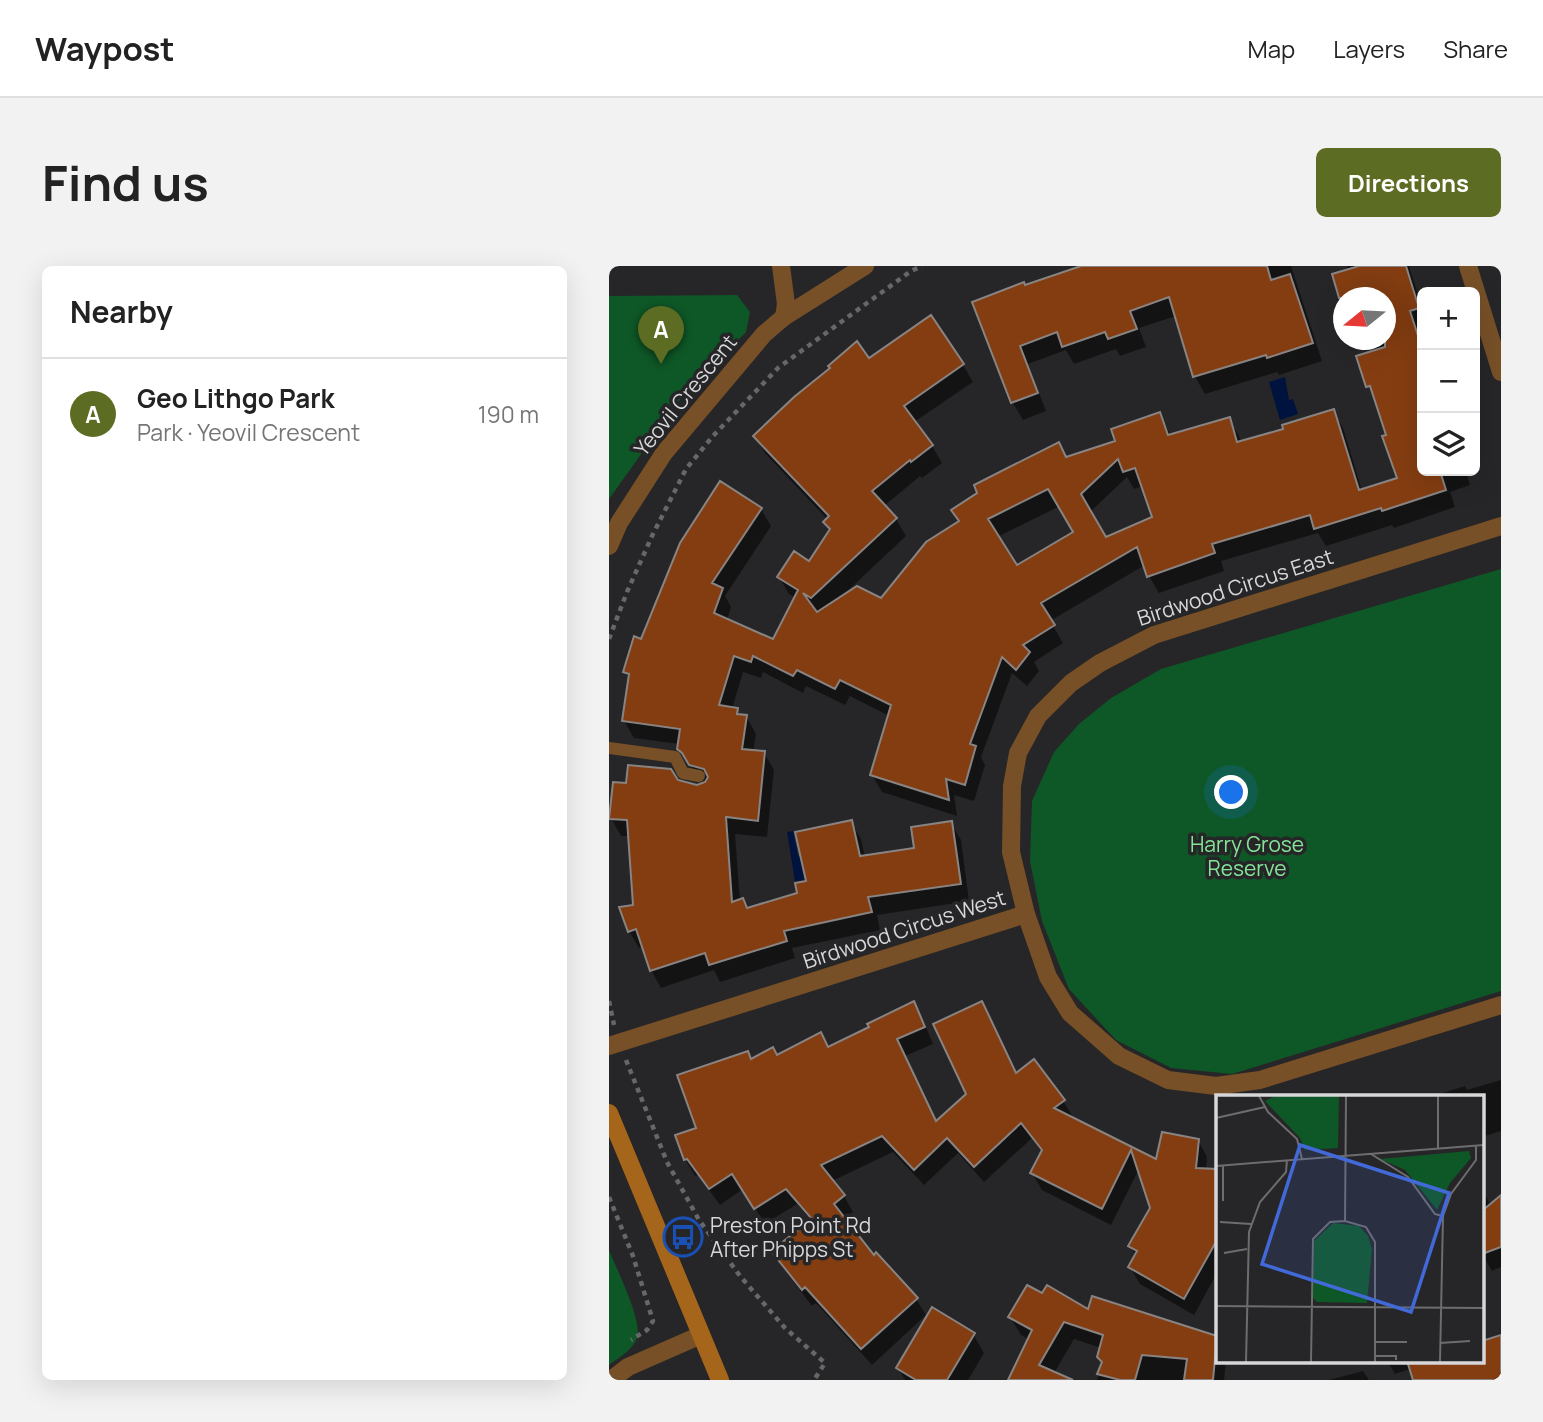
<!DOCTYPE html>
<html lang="en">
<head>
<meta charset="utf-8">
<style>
  :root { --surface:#fff; --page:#f2f2f2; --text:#222; --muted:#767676; --line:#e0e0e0; --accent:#5c6d23 }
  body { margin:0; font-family:Manrope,sans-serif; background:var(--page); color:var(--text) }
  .controls { position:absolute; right:21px; top:21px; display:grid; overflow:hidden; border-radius:10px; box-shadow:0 7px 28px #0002 }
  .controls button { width:63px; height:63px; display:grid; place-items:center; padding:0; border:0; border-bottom:2px solid var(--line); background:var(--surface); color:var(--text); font:35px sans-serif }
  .compass { position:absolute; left:724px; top:21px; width:63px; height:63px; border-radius:50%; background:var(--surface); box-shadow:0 7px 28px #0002; rotate:252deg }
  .you { position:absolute; left:623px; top:527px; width:24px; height:24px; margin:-18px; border:5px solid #fff; border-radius:50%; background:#1a73e8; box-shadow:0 0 0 10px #1a73e833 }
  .badge { display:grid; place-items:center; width:46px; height:46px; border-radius:50%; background:var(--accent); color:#fff; font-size:23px; font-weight:700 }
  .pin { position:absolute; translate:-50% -58px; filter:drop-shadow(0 2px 4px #0008) }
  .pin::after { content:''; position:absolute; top:37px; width:24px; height:21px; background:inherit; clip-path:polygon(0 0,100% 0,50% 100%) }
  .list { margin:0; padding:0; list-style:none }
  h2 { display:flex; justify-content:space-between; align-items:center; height:91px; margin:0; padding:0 28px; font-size:30px }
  h2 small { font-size:23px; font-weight:400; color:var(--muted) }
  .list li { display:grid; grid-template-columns:46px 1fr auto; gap:21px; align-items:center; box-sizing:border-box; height:112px; padding:0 28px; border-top:2px solid var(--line) }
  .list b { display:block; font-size:26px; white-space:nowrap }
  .list p { margin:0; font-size:23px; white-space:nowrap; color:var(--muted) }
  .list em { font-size:23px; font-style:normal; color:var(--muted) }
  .icon { flex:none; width:38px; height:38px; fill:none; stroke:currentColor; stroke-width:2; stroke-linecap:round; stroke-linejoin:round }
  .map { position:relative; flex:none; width:892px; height:1114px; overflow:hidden; border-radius:10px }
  header { display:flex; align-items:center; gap:42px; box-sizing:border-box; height:98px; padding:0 35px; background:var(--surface); border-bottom:2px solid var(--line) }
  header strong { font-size:33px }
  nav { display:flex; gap:38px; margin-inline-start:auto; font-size:24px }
  .intro { display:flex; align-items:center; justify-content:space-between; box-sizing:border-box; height:168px; padding:0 42px }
  h1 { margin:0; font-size:49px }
  .button { padding:18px 32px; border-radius:10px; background:var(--accent); color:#fff; font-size:24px; font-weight:700 }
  main { display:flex; gap:42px; padding:0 42px }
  aside { flex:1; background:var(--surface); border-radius:10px; box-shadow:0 7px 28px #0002 }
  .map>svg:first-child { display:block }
</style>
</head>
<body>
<header>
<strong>Waypost</strong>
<nav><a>Map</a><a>Layers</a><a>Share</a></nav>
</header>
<div class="intro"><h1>Find us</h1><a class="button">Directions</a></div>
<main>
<aside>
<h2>Nearby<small></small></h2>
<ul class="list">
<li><span class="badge">A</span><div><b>Geo Lithgo Park</b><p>Park · Yeovil Crescent</p></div><em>190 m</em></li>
</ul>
</aside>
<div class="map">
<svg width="892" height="1114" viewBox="0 0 892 1114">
  <rect width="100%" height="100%" fill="#262527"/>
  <!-- green -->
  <g fill="#0e5827">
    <polygon points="128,29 141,46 137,66 73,131 0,233 0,30"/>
    <polygon points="892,303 892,725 623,808 562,802 507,774 460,723 433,655 421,595 423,535 445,486 470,458 502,432 552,403"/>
    <path d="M0 984C7 1002 34 1055 28 1072 24 1084 9 1092 0 1099Z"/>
  </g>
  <!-- water -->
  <g fill="#00133f">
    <polygon points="676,111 680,134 684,133 689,148 671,154 660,116"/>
    <polygon points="184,565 189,590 200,589 202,604 194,605 196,614 186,615 178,566"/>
  </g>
  <!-- shadow -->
  <g fill="#0007" fill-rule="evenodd">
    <polygon points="478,0 682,0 713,95 670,109 668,106 596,128 586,111 567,50 530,62 537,81 511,90 507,83 465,98 457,84 419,98 437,145 414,154 404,137 365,37"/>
    <path d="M738 0H800L813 42V61L809 63 813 74V205H857L861 219 841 226 846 241 785 262 783 259 717 280 709 267 612 295 615 305 550 327 540 310 536 299 441 355 454 377 425 396 430 405 418 420 403 407 372 491 376 499 365 535 345 529 348 550 273 526 263 509 280 450 241 430 236 439 197 420 194 427 154 406 152 412 134 406 123 443 128 444 131 450H137L147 468 144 486 155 487 165 504 158 571 126 568 131 635 134 634 139 643 190 628 242 556 252 573 256 591 307 584 342 557 352 574 360 635 268 649 271 664 183 682 186 692 111 716 105 704 52 722 42 704 34 680 30 682 20 665 26 640 21 570H12L2 552 68 516 88 520 97 518 92 516 84 502 80 500 70 482V478L25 472 15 455 21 415 16 406 33 375 152 243 162 260 116 330 122 341 118 354 165 375 187 332 180 328 170 311 200 297 222 265 216 256 219 254 156 187 146 170 260 95 354 99 364 116 305 156 323 180 333 197 313 212 311 210 275 240 287 253 297 270 233 330 234 331 272 334 458 193 508 176 550 148 562 169 620 153 630 170 632 177 676 164 724 145 734 162 753 225 790 213 779 170 770 102 762 79 750 82 745 74H776V32H734V48L726 22 728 21 740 5ZM518 211 525 223 534 220 545 252 497 273 481 246ZM451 240 466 267 408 301 388 271Z"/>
    <polygon points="372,737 408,809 454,835 464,851 462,852 548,895 589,874 598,891 597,904 608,905 608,1007 585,1049 531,1018 521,1001 527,990 521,980 543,942 530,903 502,959 433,924 423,907 433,886 423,872 375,916 349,887 315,919 284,886 223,915 235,930 244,946 235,954 265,991 307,1033 317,1049 263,1099 207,1037 203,1040 174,1002 164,986 203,955 188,938 156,958 134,923 111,939 89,909 86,910 76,893 89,863 142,794 219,783 305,738 314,754 324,778 296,790 328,856 359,829"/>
    <polygon points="892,814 892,865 873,871 873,830 824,830 856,820 858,824"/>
    <polygon points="873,923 882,940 892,931 892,1001 883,1005 877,995 873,996"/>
    <polygon points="434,1030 480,1046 607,1072 608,1075 608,1095 617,1095 615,1114 488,1114 494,1098 490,1090 492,1082 465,1073 444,1109 447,1114 402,1114 421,1074 412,1069 401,1051"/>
    <polygon points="364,1068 375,1087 359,1114 296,1114 289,1102"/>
    <polygon points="892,1071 892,1114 805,1114 802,1103 786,1108 778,1095 873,1095 873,1077"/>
    <polygon points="754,1105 760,1114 720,1114"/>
  </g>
  <!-- building -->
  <g fill="#843d11" stroke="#888483" stroke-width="2" fill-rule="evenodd">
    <polygon points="472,0 658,0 662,14 681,8 704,77 658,92 657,89 584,111 560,31 521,45 528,63 499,73 496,66 453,81 448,66 411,80 429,127 402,137 363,36 415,16 416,19"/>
    <path d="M750 0H797L810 42 801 45 813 82V205H831L837 224 773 245 772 242 705 263 701 249 603 278 606 287 538 311 528 281 432 337 446 359 414 379 421 386 407 404 393 391 361 478 367 480 356 519 337 513 340 534 261 509 282 439 231 414 226 423 188 404 184 410 144 390 142 396 125 390 110 439 129 442 128 448 138 449 133 483 156 485 149 555 117 551 123 636 134 632 138 642 188 627 186 617 197 615 186 566 243 554 251 590 305 582 302 561 343 555 352 618 259 631 263 646 175 665 178 675 100 699 96 687 41 705 27 663 19 666 10 641 24 639 18 554 0 553 4 516 17 517 19 499 62 503 69 514 88 519 96 516 99 511 95 503 80 499 73 487 68 483 71 463 13 455 20 408 14 406 25 370 32 373 71 277 111 215 153 242 103 317 114 322 105 347 164 373 189 324 168 311 185 285 200 295 221 263 214 256 220 250 144 170 185 131 221 102 219 100 248 75 260 92 322 49 355 98 295 140 324 179 302 196 301 194 263 225 288 252 202 332 194 327 208 346 248 320 272 332 317 276 350 255 342 244 368 227 365 219 450 176 457 191 506 175 502 163 551 146 559 169 621 151 628 176 674 163 673 159 725 143 750 224 788 212 773 170 777 169 761 120 757 121 747 90 776 81V32H730L723 8ZM509 193 514 206 526 202 543 251 497 271 472 228ZM439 223 464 266 408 299 379 253Z"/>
    <polygon points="305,735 316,761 288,773 327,855 357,828 324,758 373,735 407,807 425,793 456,834 445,842 547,893 553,866 590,873 587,902 608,903 608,974 575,1033 519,1001 528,985 519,980 541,942 522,884 493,943 421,907 433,884 412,857 365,901 338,872 305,904 273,870 212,899 236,929 225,938 265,989 267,986 309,1032 252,1083 196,1021 193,1024 162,985 203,953 177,923 145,943 123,908 100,923 78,893 75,894 66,869 87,862 68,809 139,785 142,793 164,781 168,789 212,766 219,781 260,761 258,758"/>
    <polygon points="892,929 892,981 873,988 873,945"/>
    <polygon points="418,1019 433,1027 438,1019 479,1043 483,1030 608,1070 604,1114 575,1114 578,1093 533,1089 526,1114 511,1114 488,1108 493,1096 488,1091 494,1069 455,1056 430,1099 464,1114 399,1114 423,1064 399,1051"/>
    <polygon points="323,1041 366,1067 338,1114 307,1114 287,1102"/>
    <polygon points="892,1069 892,1114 804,1114 798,1095 873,1095 873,1075"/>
  </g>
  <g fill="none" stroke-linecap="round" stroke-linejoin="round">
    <!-- path -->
    <g stroke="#676668" stroke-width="4.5" stroke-dasharray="5 5" stroke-linecap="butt">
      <polyline points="0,373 18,326 43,270 77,203 104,170 169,102 302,5 313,0"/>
      <polyline points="0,735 5,759"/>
      <polyline points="17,794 58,896 90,954 131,1010 176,1062 216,1097 205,1114"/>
      <polyline points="0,931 24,990 44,1055 38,1064 22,1074"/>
    </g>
    <!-- lane -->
    <polyline stroke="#775027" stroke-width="12" points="0,482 66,491 74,507 90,510"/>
    <!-- street -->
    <g stroke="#775027" stroke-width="18">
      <polyline points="859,0 892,106"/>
      <polyline points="175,51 256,0"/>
      <polyline points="892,260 545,369 491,397 462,417 429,450 409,487 403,520 402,586 417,648 439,711 461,747 510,790 559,814 607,820 651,814 892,739"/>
      <polyline points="0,280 10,257 55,187 155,68 175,51 177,38 172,0"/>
      <polyline points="0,780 417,648"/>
      <polyline points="2,1114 19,1101 92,1069"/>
    </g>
    <!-- secondary -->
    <polyline stroke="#a5661b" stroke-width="18" points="0,847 111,1114"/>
  </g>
  <!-- icons -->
  <defs>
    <g id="bus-ring" transform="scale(2.0125)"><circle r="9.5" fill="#262527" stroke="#1a4fb4" stroke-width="1.5"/><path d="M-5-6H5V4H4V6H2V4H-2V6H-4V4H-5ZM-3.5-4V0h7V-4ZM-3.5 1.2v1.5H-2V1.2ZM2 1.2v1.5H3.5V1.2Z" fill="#1a4fb4"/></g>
  </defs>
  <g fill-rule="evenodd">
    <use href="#bus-ring" x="74" y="971"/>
  </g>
  <g text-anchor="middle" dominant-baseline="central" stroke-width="7" stroke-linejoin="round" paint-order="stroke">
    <!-- street labels -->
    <g font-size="21" fill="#d7d6d8" stroke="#262527">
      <text transform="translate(76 129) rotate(-51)">Yeovil Crescent</text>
      <text transform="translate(626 321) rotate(-18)">Birdwood Circus East</text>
      <text transform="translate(295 663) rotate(-18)">Birdwood Circus West</text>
    </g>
    <!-- park labels -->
    <g font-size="21" fill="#83e497" stroke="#262527">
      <text x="638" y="578">Harry Grose<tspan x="638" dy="24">Reserve</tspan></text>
    </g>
    <!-- poi labels -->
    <g font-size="21" fill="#d7d6d8" stroke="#262527" text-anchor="start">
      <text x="101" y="959">Preston Point Rd<tspan x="101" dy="24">After Phipps St</tspan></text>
    </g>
  </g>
  <!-- overview -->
  <g transform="translate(607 829)">
    <rect width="268" height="268" fill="#262527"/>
    <path d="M59 1H123L122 53 89 55 84 43 49 6ZM253 56 255 63 234 88 221 115 189 75 164 64ZM117 128 143 131 152 141 156 154 151 208 101 207 97 203 98 146Z" fill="#0e5827"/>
    <path fill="none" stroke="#6d6c6e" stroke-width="2" d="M43 1 52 17 81 44 86 64M0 23 49 12M222 53V1M155 59 192 82 219 119 227 121M7 70V106M0 71 268 50M129 126 130 1M4 127 35 129M8 158 31 154M0 211 268 213M159 247H191M224 248 254 246M159 261H180V265M30 267 33 137 44 107 70 77 71 65M95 267 97 144 114 127 129 126 150 132 159 147V267M224 267 227 121 235 99 260 65V51"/>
    <path fill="#4269d8" fill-opacity="0.15" stroke="#4269d8" stroke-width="3.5" d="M84 50 233 98 195 217 46 169Z"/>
    <rect width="268" height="268" fill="none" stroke="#d7d6d8" stroke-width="3.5"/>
  </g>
</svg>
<div class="controls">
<button>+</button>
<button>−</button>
<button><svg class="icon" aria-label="layers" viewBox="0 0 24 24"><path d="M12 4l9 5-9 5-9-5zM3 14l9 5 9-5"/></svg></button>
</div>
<svg class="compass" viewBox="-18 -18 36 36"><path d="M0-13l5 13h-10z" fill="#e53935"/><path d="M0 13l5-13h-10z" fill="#767676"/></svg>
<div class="you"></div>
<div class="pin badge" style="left:52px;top:98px">A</div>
</div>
</main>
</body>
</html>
